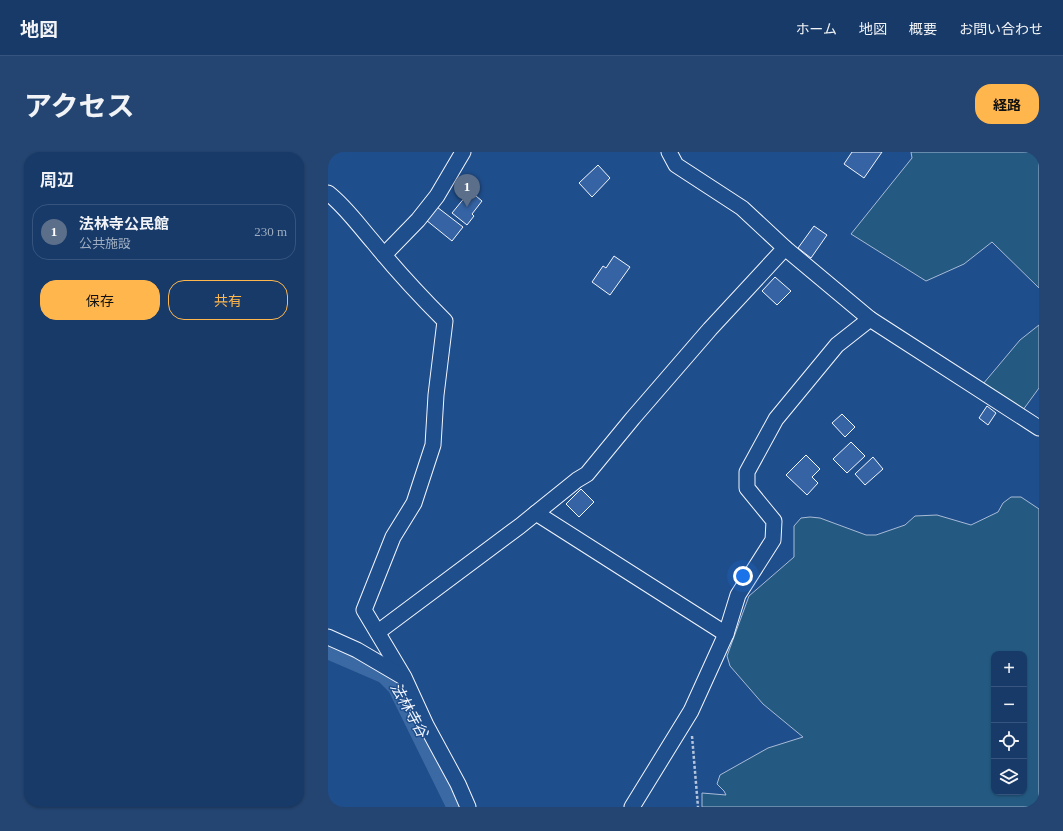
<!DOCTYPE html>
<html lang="ja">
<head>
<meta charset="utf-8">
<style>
  :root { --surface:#173a69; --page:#244571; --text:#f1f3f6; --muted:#9eadc0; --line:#36547d; --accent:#ffb74d }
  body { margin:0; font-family:"Times New Roman","Noto Sans JP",serif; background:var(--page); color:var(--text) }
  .controls { position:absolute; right:12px; bottom:12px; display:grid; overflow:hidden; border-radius:8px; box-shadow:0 1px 3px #0004 }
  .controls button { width:36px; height:36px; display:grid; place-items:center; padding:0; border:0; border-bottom:1px solid var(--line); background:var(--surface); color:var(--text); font:20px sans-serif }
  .you { position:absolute; left:415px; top:424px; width:14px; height:14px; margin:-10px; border:3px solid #fff; border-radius:50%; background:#1a73e8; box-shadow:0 0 0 6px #1a73e833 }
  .badge { display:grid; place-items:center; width:26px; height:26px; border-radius:50%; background:var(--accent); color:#fff; font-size:13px; font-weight:700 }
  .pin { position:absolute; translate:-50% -33px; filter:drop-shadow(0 1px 2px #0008) }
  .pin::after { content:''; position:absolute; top:21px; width:14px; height:12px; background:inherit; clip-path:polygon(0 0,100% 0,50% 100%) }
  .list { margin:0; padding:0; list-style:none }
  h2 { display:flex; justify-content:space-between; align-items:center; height:52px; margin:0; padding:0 16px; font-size:17px }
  h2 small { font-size:13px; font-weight:400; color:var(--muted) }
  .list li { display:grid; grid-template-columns:26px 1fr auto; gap:12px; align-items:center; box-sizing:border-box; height:56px; margin:0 8px 8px; padding:0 8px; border:1px solid var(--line); border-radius:16px }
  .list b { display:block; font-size:15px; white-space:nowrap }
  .list p { margin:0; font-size:13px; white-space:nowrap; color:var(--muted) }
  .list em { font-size:13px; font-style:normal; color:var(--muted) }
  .actions { display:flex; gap:8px; padding:12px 16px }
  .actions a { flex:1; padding:9px 0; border:1px solid var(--accent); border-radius:16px; text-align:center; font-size:14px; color:var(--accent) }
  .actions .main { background:var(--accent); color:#111 }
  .icon { flex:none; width:22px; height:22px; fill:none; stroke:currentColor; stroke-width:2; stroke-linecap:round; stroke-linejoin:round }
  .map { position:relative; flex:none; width:711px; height:655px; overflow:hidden; border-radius:16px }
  header { display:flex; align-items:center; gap:24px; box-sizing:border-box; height:56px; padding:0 20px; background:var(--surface); border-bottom:1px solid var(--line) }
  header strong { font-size:19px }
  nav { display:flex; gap:22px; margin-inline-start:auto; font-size:14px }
  .intro { display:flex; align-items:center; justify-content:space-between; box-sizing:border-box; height:96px; padding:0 24px }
  h1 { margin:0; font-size:28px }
  .button { padding:10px 18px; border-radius:16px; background:var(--accent); color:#111; font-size:14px; font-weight:700 }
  main { display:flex; gap:24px; padding:0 24px }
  aside { flex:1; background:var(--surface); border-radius:16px; box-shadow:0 1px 3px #0004 }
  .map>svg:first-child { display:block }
</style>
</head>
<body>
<header>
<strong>地図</strong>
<nav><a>ホーム</a><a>地図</a><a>概要</a><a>お問い合わせ</a></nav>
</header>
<div class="intro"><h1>アクセス</h1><a class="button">経路</a></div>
<main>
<aside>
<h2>周辺<small></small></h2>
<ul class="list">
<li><span class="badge" style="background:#5c6f8a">1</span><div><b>法林寺公民館</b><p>公共施設</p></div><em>230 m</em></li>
</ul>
<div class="actions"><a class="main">保存</a><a>共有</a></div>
</aside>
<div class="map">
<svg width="711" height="655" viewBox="0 0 711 655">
  <rect width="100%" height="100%" fill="#1f4e8c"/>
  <!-- green -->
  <g fill="#245a82" stroke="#a8bbd7" fill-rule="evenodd">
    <polygon points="583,0 711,0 711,136 664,90 636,112 598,129 523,82 584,6"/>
    <polygon points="711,173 711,236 692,262 655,232 692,188"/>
    <path d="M683 345H693L711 357V655H374V641L398 643 396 639 389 632 392 623 440 596 475 585 435 552 402 514 399 504 421 444 466 405V374L473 366 482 365 492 366 538 383H548L577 373 587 364 609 363 643 373 670 360 675 351ZM666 502H696V640H666Z"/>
  </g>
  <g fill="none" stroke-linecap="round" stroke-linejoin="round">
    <!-- river -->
    <polyline stroke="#3b69a3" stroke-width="24" points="0,495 58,520 71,533 131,655"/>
  </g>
  <!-- building -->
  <g fill="#3563a3" stroke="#f2f6ff">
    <polygon points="524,0 554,0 536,26 516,12"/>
    <polygon points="270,13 282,26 264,45 251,31"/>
    <polygon points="142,39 154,49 144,62 146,64 139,73 124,61"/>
    <polygon points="109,55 135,75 124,89 98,68"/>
    <polygon points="486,74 499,83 483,106 470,96"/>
    <polygon points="286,104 302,115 282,143 264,130 275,114 278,116"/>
    <polygon points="447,125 463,139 449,153 434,139"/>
    <polygon points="659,254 668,261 660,273 651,266"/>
    <polygon points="514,262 527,275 517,285 504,271"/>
    <polygon points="523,290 537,304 519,321 505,307"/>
    <polygon points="478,303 492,317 484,325 490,331 479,343 458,323"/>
    <polygon points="545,305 555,317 537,333 527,322"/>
    <polygon points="253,337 266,350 251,365 238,352"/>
  </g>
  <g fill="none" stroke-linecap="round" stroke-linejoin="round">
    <!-- minor casing -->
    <g stroke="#f2f6ff" stroke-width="17">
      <g id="minor">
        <polyline points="341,0 348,13 414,56 457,96 542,167 711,276"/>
        <path d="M0 41C18 55 31 74 46 91 68 118 92 144 117 169L108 243 105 293 86 351 65 385 36 458 76 525 98 573 130 632 140 655"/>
        <polyline points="56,103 90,68 109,44 135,0"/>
        <polyline points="208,361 398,482"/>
        <polyline points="50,480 192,374 249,328 259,322 305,266 382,177 457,96"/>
        <polyline points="0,485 29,498 75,525"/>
        <polyline points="304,655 363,559 398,482 410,443 445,388 446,369 419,336 419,320 448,267 509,193 542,167"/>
      </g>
    </g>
    <!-- path -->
    <polyline stroke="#b3c4dc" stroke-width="2.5" stroke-dasharray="3 2" stroke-linecap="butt" points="364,584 370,655"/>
    <!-- minor -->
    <use href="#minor" stroke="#1f4e8c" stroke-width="15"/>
  </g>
  <g text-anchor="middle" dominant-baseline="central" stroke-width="3" stroke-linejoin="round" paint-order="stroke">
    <!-- water labels -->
    <g font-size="15" font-style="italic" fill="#f2f6ff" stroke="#1f4e8c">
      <text transform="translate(81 558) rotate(61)">法林寺谷</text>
    </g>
  </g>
</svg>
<div class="controls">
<button>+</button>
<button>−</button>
<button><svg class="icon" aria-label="locate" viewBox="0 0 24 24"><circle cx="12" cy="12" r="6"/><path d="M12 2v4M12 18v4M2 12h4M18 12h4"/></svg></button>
<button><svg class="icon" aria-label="layers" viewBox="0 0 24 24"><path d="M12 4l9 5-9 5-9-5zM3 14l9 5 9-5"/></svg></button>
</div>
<div class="you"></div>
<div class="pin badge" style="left:139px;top:55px;background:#5c6f8a">1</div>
</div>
</main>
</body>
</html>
